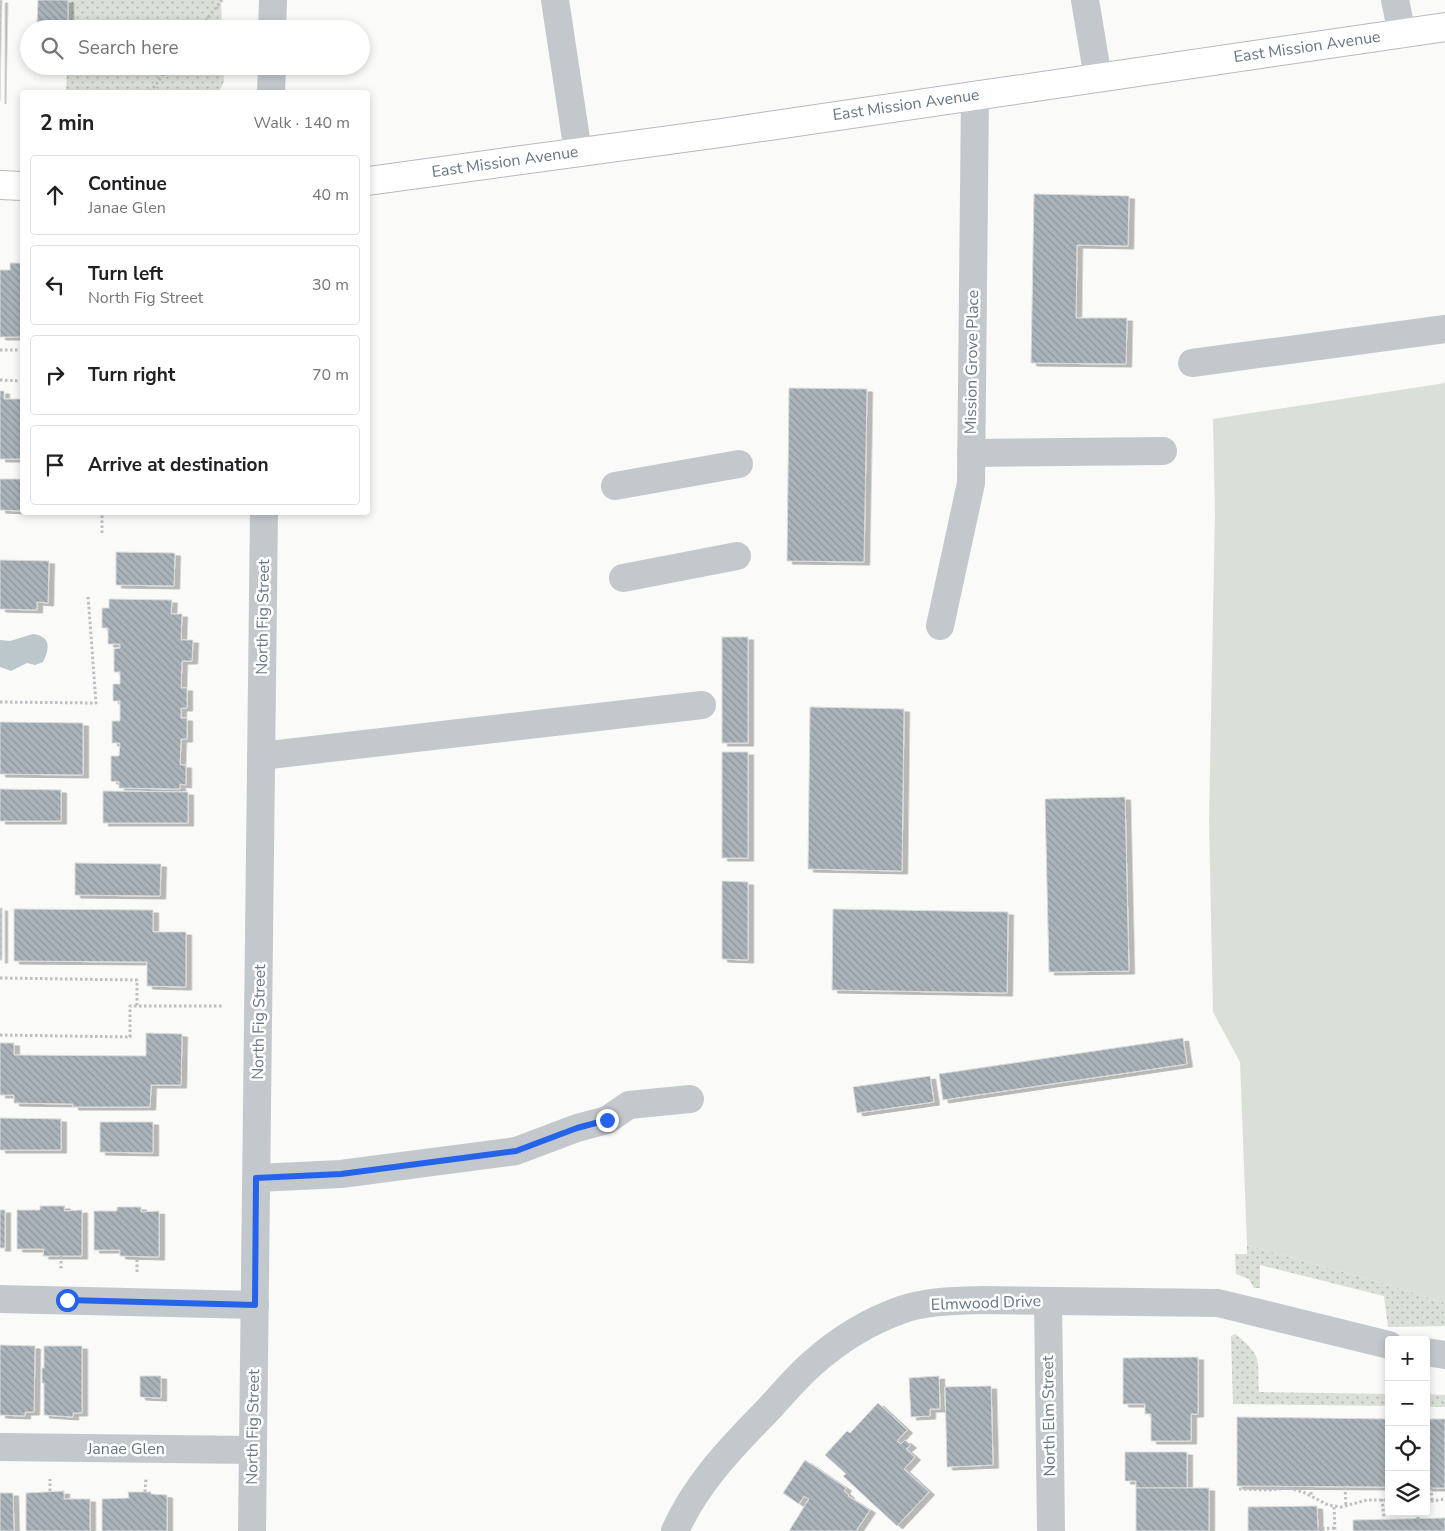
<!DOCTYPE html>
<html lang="en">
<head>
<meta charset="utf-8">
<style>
  :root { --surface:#fff; --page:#f6f6f6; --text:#202124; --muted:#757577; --line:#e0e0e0 }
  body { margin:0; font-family:"Nunito Sans",sans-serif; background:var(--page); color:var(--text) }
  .controls { position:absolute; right:15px; bottom:15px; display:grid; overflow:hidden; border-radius:5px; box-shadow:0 2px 8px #0003 }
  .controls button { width:45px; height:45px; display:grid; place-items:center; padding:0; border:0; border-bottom:1px solid var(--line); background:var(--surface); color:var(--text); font:25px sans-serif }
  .stop { position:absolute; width:15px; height:15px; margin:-11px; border:4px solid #2563eb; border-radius:50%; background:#fff }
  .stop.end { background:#2563eb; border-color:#fff; box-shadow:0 1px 5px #0008 }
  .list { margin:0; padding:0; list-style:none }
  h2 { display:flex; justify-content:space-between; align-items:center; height:65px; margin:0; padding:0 20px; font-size:21px }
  h2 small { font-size:16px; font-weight:400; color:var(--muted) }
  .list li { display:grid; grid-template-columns:32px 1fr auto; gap:15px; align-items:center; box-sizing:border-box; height:80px; margin:0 10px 10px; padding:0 10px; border:1px solid var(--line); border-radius:5px }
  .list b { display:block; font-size:19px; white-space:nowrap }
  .list p { margin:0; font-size:16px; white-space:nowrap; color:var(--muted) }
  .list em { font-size:16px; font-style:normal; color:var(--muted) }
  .icon { flex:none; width:28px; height:28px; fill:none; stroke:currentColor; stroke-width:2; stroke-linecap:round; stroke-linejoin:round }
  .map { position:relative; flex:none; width:1445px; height:1531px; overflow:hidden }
  .search { position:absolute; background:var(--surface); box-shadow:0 2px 8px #0003; left:20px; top:20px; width:350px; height:55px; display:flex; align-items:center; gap:12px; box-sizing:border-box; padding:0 18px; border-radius:28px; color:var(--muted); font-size:19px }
  .panel { position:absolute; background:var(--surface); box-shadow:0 2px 8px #0003; left:20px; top:90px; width:350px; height:425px; border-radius:5px }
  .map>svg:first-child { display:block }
</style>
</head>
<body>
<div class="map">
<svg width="1445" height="1531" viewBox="0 0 1445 1531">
  <defs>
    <pattern id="green-dots" width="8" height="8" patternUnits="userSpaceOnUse" patternTransform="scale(1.25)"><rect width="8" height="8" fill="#dadfd7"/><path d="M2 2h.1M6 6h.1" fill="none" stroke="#b4b9b4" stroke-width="1.8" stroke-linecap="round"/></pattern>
    <pattern id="building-back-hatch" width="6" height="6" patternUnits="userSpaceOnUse" patternTransform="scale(1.25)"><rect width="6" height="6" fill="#aab3b9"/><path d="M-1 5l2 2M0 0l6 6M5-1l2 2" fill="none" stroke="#8e969c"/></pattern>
    <filter id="shadow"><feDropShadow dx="5.5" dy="3" stdDeviation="0" flood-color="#0004"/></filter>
  </defs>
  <rect width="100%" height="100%" fill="#fafaf8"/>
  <!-- green -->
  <g fill="url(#green-dots)">
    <polygon points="67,0 221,0 222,29 67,29"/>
    <polygon points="67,66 223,66 224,81 219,92 66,92"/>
    <polygon points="1247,1245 1393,1286 1445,1303 1445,1326 1388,1327 1384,1296 1260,1265 1260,1288 1254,1288 1249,1279 1236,1274 1235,1254 1247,1254"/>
    <path d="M1235 1334C1264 1357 1257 1359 1259 1392L1389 1394V1406L1233 1404 1231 1336Z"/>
    <polygon points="1426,1394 1445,1395 1445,1407 1426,1407"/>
  </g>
  <!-- pitch -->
  <polygon fill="#dadfd7" points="1445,383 1445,1303 1393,1286 1247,1245 1240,1062 1213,1012 1209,821 1215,512 1213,419"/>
  <!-- water -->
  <path fill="#bbc7cb" d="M33 634C51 636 50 649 43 662L35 665 27 663 11 671 0 667V640L10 641Z"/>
  <!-- building -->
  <g fill="url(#building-back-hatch)" stroke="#dcdcda" filter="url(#shadow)">
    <polygon points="0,0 2,0 0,101"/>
    <polygon points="38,0 68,0 68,24 37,23"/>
    <polygon points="1034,194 1129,196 1128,246 1077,245 1076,318 1127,318 1126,364 1031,363"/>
    <polygon points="10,263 22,263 22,337 0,337 0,270 10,270"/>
    <polygon points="789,388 867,389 864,562 787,561"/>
    <polygon points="0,391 4,391 4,399 22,399 22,459 0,459"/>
    <polygon points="0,479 22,479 22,511 0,510"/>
    <polygon points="116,552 175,553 174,586 116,585"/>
    <polygon points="0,560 49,561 48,603 37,602 37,610 0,609"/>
    <polygon points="109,599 172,600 171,614 182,614 181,640 193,640 192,661 182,661 181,688 187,688 187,708 181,708 181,718 187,718 187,739 181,739 180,765 186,765 186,785 180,784 180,789 119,788 119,782 111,781 111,756 119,756 120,743 112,743 112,721 120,721 120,701 113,701 113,684 120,684 120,672 114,672 114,649 120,648 120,644 108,644 108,628 102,628 102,608 109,608"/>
    <rect x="722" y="637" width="26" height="106"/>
    <polygon points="810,707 904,709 902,871 808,869"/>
    <polygon points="0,722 83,723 83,775 0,774"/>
    <rect x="722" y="752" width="26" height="106"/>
    <polygon points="0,789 61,790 61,821 0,821"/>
    <polygon points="103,791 188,792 188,823 103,823"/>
    <polygon points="1125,797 1129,971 1049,972 1045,799"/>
    <polygon points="75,863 161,864 160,896 75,895"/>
    <polygon points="722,881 748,882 748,960 722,959"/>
    <rect x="0" y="908" width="2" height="52"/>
    <polygon points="14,909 153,910 153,932 186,932 186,987 147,986 147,962 14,961"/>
    <polygon points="833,909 1008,912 1007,993 832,990"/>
    <polygon points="146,1033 182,1034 181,1085 151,1085 150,1107 73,1107 73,1104 14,1103 14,1095 0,1095 0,1043 14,1043 14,1055 146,1056"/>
    <polygon points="1183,1038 1187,1064 943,1100 939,1074"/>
    <polygon points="930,1076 934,1102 857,1113 853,1087"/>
    <polygon points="0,1118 61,1119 61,1150 0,1150"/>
    <polygon points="100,1122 153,1122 153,1153 100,1152"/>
    <polygon points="40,1206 65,1206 64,1211 82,1210 82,1256 43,1256 44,1249 17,1249 17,1210 40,1210"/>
    <polygon points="117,1207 141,1207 141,1212 159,1211 159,1257 120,1256 120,1250 94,1250 94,1211 117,1211"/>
    <rect x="0" y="1210" width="5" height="38"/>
    <polygon points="0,1345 35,1346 34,1412 25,1412 25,1416 0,1415"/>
    <polygon points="44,1346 82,1346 82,1413 73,1413 73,1417 44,1415 44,1383 42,1383 42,1368 44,1368"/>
    <polygon points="1198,1357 1198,1414 1191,1414 1191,1441 1151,1441 1151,1414 1145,1414 1145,1404 1123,1404 1123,1358"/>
    <polygon points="140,1376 161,1376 161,1398 140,1397"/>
    <polygon points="939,1376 940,1409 930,1409 930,1416 911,1417 909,1378"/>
    <polygon points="991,1386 993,1465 947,1467 945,1387"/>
    <polygon points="878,1403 907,1430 897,1441 901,1444 905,1440 911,1445 906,1449 915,1457 904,1469 929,1492 897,1526 843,1476 846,1474 825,1455 847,1431 850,1433"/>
    <polygon points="1237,1417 1389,1419 1389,1487 1237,1486"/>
    <rect x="1426" y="1419" width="19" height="69"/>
    <polygon points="1125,1452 1187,1452 1187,1488 1136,1488 1136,1481 1125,1481"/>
    <polygon points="805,1460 846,1488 844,1491 849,1495 848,1496 870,1510 856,1531 789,1531 809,1499 804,1496 799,1504 783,1493"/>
    <rect x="1136" y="1488" width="73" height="43"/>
    <polygon points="64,1491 64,1499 90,1499 90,1531 26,1531 26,1493"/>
    <polygon points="128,1492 151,1492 151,1494 167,1495 167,1531 102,1531 102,1499 129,1498"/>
    <polygon points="0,1493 13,1493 14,1531 0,1531"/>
    <polygon points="1317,1506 1318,1531 1248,1531 1248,1507"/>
    <polygon points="1445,1518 1445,1531 1353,1531 1353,1520"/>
  </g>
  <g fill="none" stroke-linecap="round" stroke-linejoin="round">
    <!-- major casing -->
    <g stroke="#b5babe" stroke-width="30">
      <g id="major">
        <polyline points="368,181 721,133 1445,27"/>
        <polyline points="0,185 22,186"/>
      </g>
    </g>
    <!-- path -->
    <g stroke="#bbbfc2" stroke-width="3" stroke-dasharray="2.5 2.5" stroke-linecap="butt">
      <polyline points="199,29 222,0"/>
      <polyline points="150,92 170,66"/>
      <polyline points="0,350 22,350"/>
      <polyline points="0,380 22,381"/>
      <polyline points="102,533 102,512"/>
      <polyline points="0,702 96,703 88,595"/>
      <polyline points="0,978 137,980 137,1006"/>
      <polyline points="0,1035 130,1037 130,1006 224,1006"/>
      <polyline points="61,1256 61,1270"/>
      <polyline points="137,1272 137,1257"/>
      <polyline points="1311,1487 1311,1496"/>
      <polyline points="1345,1487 1346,1506"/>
      <polyline points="1431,1488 1432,1501"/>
      <polyline points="1239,1489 1269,1490 1288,1488 1303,1492 1328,1505 1341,1507 1367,1500 1389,1500"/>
      <polyline points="50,1491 50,1479"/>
      <polyline points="145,1492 146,1478"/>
      <polyline points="1382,1499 1384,1519"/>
      <polyline points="1426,1502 1445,1499"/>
      <polyline points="1334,1507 1335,1531"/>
      <polyline points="1418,1512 1418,1519"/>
      <polyline points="1317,1529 1335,1528"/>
    </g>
    <!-- minor -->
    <g stroke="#c3c8cc" stroke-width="28">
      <polyline points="555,0 578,152"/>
      <polyline points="1085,0 1098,78"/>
      <polyline points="1395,0 1402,34"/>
      <polyline points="272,29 273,0"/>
      <polyline points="271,92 272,66"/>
      <polyline points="1192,363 1445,329"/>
      <polyline points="971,453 1163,451"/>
      <polyline points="615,486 739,464"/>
      <polyline points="623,578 737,556"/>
      <polyline points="940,626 971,483 975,95"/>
      <polyline points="261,756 702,705"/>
      <polyline points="257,1178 341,1174 516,1151 577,1128 607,1120 629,1105 690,1099"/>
      <polyline points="0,1299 255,1305"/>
      <polyline points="1048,1301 1051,1531"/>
      <polyline points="1426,1352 1445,1355"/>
      <polyline points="0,1447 253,1450"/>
      <polyline points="252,1531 264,512"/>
      <path d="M675 1531C695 1486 727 1452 761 1417 779 1399 795 1378 814 1362 839 1340 870 1321 901 1310 926 1301 954 1301 980 1300L1218 1303 1389 1345"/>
    </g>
    <!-- major -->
    <use href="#major" stroke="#fff" stroke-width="28"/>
  </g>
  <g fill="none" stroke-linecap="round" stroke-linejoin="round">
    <!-- route -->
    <polyline stroke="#2563eb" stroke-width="6" points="67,1300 255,1305 256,1178 341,1174 516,1151 577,1128 607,1120"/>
  </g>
  <g text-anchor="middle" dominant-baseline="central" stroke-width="5" stroke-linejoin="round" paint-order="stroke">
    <!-- street labels -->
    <g font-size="16" fill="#657683" stroke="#fff">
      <text transform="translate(1307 47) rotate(-8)">East Mission Avenue</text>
      <text transform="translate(906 105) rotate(-8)">East Mission Avenue</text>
      <text transform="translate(505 162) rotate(-8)">East Mission Avenue</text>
      <text transform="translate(972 362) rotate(-89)">Mission Grove Place</text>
      <text transform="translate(263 617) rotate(-89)">North Fig Street</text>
      <text transform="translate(259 1022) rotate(-89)">North Fig Street</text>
      <text transform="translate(986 1303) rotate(-2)">Elmwood Drive</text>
      <text transform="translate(1049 1416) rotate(-91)">North Elm Street</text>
      <text transform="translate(253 1427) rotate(-89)">North Fig Street</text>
      <text x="126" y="1449">Janae Glen</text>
    </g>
  </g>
</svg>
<div class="controls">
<button>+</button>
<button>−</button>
<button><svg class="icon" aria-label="locate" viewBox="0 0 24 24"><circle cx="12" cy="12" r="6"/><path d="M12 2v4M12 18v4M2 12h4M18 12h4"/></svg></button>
<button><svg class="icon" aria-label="layers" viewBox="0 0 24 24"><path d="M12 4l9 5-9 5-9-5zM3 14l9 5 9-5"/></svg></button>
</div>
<div class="stop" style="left:67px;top:1300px"></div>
<div class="stop end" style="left:607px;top:1120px"></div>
<div class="search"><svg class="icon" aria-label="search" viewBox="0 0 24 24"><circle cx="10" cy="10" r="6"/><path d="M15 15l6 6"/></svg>Search here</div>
<section class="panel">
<h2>2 min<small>Walk · 140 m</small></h2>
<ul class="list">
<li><svg class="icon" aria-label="ahead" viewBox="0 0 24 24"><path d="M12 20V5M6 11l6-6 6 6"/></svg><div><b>Continue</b><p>Janae Glen</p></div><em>40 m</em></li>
<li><svg class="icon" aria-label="left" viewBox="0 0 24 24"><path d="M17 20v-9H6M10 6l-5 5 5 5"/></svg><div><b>Turn left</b><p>North Fig Street</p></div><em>30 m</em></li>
<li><svg class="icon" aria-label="right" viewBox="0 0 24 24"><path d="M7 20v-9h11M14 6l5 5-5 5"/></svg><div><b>Turn right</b></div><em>70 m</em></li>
<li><svg class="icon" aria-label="arrive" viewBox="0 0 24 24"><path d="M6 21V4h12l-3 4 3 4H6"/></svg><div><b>Arrive at destination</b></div></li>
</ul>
</section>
</div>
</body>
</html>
